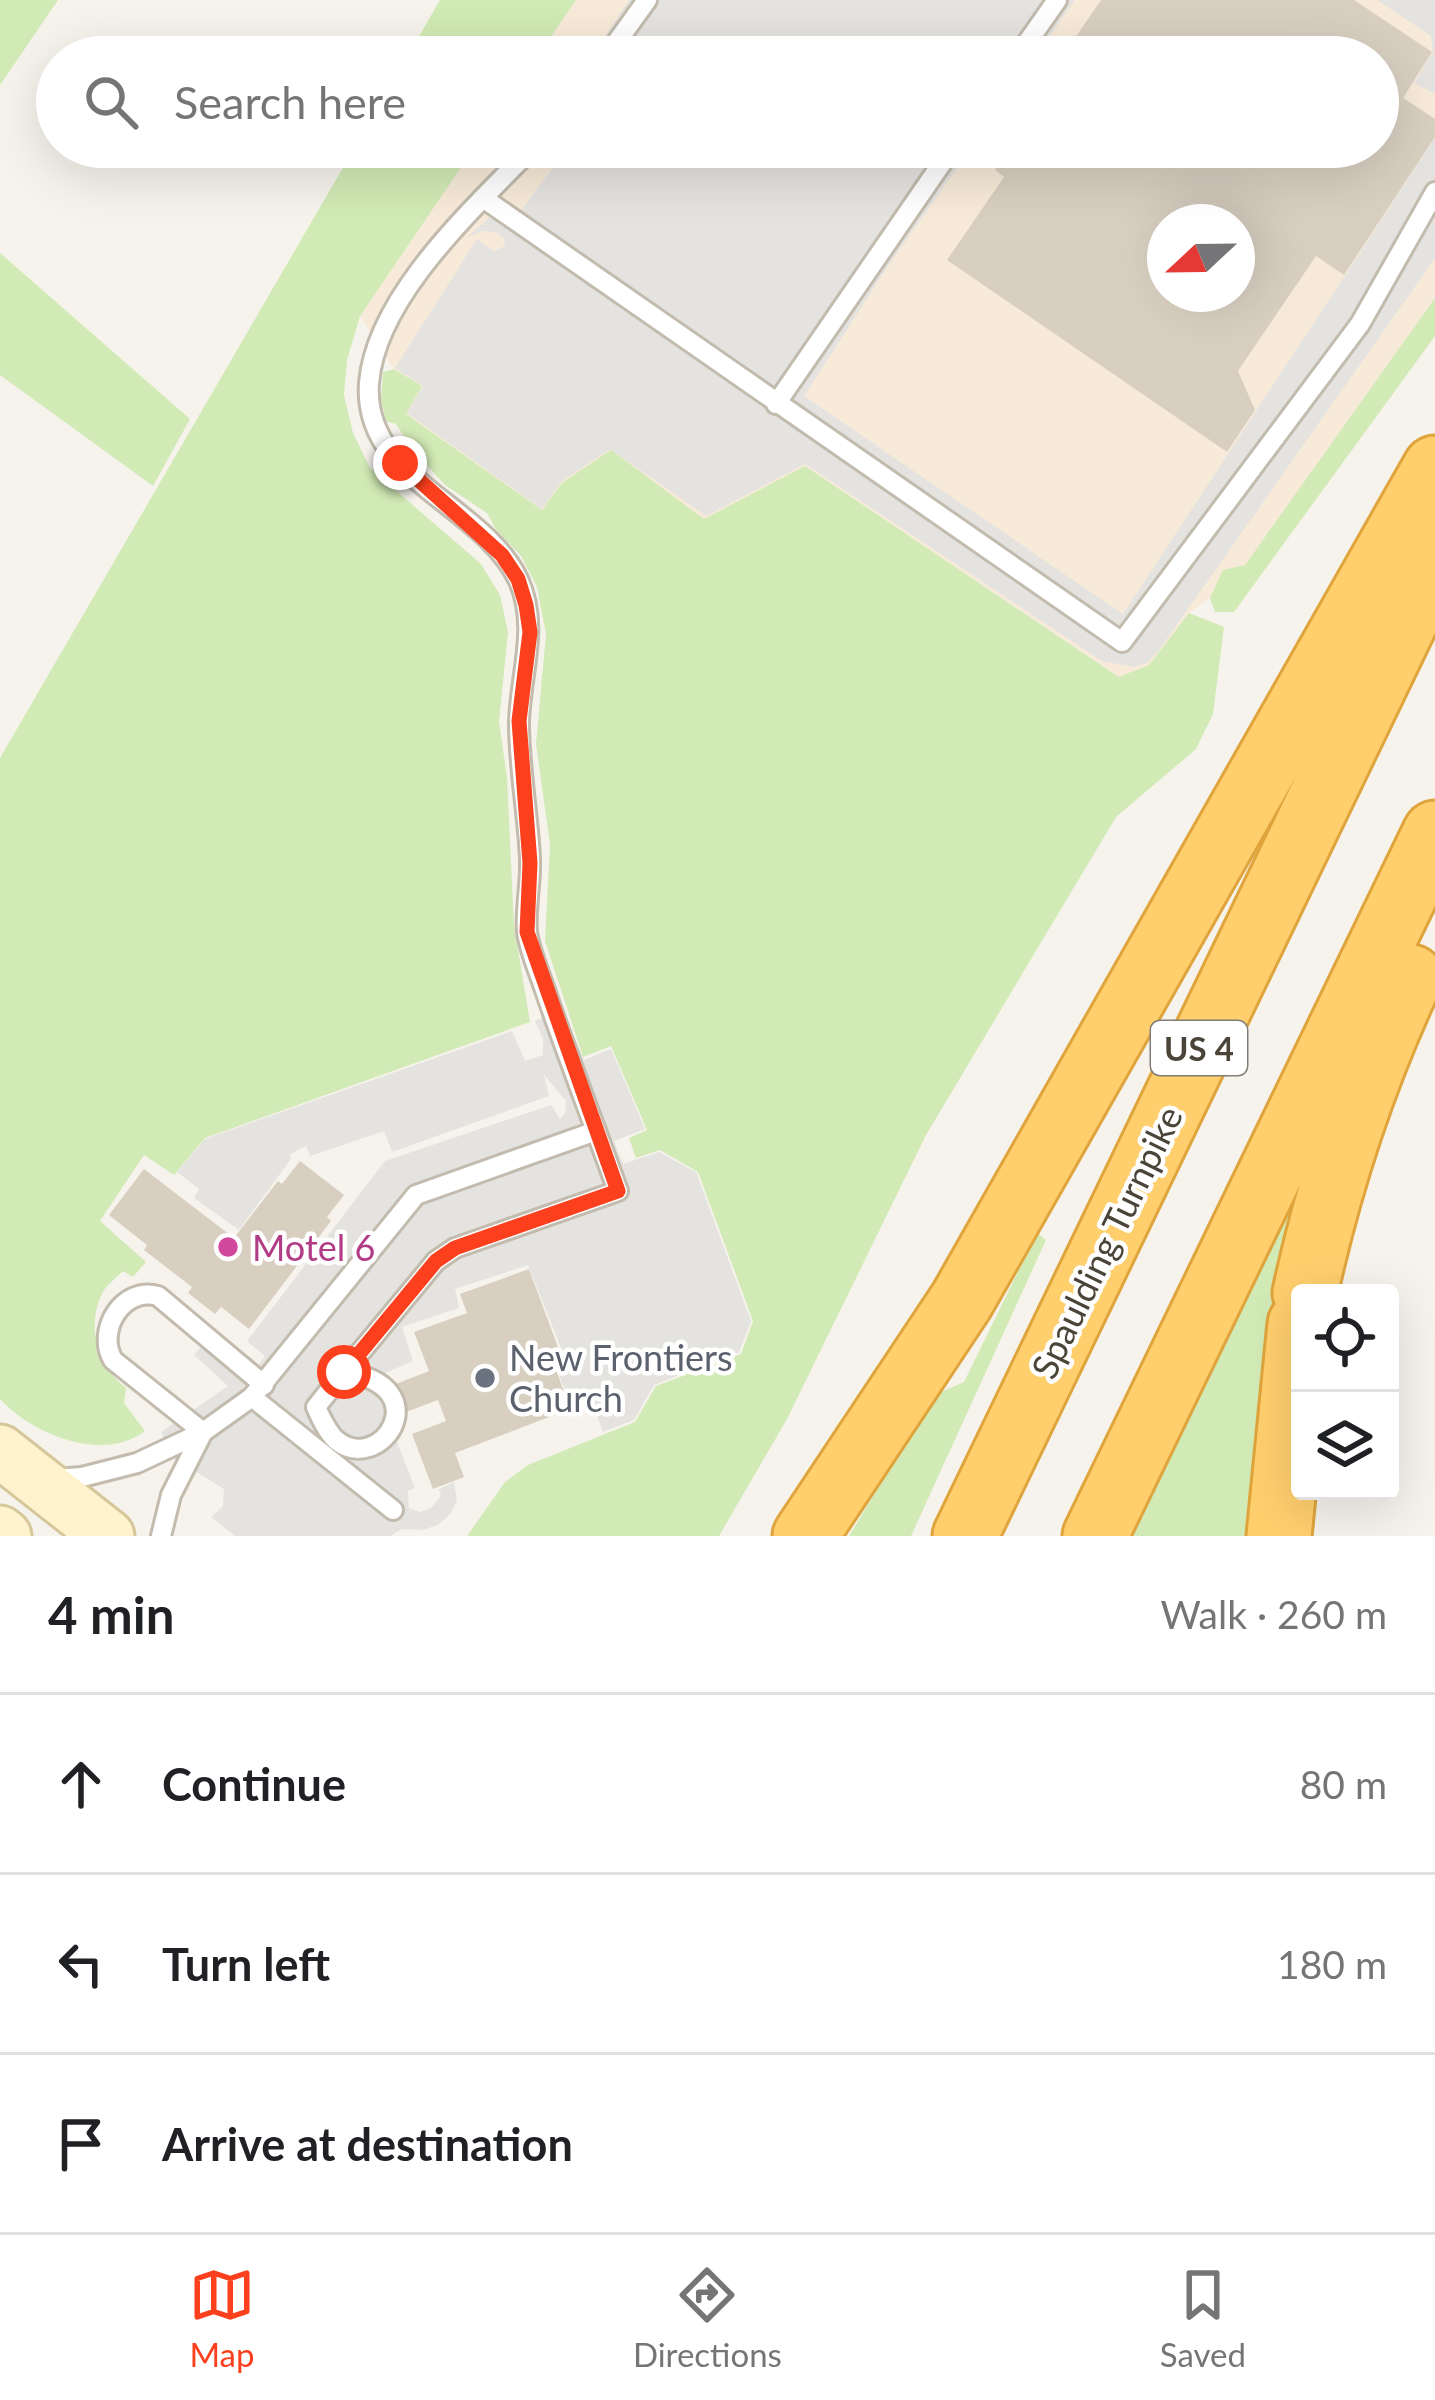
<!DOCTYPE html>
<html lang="en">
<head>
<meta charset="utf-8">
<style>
  :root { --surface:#fff; --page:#f2f2f2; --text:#202124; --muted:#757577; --line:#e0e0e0; --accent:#fc3f1d }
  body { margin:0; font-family:Lato,sans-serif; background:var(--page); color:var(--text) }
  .controls { position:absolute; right:36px; bottom:36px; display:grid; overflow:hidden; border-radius:12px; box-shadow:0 12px 48px #0002 }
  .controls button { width:108px; height:108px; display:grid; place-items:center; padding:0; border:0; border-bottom:3px solid var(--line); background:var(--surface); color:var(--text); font:60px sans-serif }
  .compass { position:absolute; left:1147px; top:204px; width:108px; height:108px; border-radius:50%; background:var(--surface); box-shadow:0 12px 48px #0002; rotate:248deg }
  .stop { position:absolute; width:36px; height:36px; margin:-27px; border:9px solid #fc3f1d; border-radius:50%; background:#fff }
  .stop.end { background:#fc3f1d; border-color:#fff; box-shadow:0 3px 12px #0008 }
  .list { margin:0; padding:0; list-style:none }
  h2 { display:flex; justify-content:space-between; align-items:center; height:156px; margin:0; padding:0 48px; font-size:51px }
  h2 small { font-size:39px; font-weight:400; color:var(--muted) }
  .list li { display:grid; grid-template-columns:78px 1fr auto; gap:36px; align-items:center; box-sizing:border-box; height:180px; padding:0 48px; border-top:3px solid var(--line) }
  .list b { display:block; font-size:45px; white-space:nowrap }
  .list em { font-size:39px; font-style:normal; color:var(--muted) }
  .icon { flex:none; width:66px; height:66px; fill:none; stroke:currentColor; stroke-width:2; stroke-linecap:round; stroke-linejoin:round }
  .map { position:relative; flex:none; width:1435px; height:1536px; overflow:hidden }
  .search { position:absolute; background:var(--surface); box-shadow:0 12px 48px #0002; left:36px; right:36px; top:36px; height:132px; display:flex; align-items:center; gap:30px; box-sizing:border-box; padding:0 42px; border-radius:66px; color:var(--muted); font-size:45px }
  .sheet { height:696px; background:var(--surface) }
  nav { display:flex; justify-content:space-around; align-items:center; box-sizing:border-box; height:168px; border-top:3px solid var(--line); background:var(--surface); font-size:33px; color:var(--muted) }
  nav a { display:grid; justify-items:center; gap:6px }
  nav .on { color:var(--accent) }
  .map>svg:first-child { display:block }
</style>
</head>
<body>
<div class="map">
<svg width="1435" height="1536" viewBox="0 0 1435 1536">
  <rect width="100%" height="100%" fill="#f6f3ec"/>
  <!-- commercial -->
  <path fill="#f7ead8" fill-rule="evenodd" d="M576 0H1435V298L1245 565 1223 570 1210 598 1189 613 1149 665 1120 677 805 466 704 519 562 483 542 511 405 413 422 386 394 369 360 316 475 147H1378V57H537ZM1165 222H1237V294H1165Z"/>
  <!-- green -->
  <g fill="#d2eab5">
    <polygon points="0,0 58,0 0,85"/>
    <polygon points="440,0 576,0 537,57 407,57"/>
    <path d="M355 147H475L360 316 347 360 344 395 353 433 370 468 481 564 500 595 508 632 499 722 507 777 514 925 530 1022 205 1138 174 1175 144 1155 100 1221 146 1262 133 1277 123 1271C117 1277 107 1285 103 1292 85 1326 98 1366 126 1388L124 1403 145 1431C103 1463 33 1435 0 1399V758Z"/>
    <polygon points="0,253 190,419 153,486 0,375"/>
    <polygon points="1435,298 1435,336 1234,612 1215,612 1210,598 1223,570 1245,565"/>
    <polygon points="394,369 422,386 406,414 542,510 562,483 611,450 704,519 805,466 1119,677 1149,665 1189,613 1224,627 1213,714 1196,749 1116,817 926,1135 787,1419 719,1536 467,1536 505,1482 528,1465 635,1422 656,1386 741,1354 753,1321 698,1172 660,1150 636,1158 629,1138 647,1130 611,1046 583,1057 545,941 550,845 536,744 546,634 537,587 521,556 495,528 487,513 445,485 412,449 396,424 386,421 381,399 383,372"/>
    <polygon points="1334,1106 1267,1536 1133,1536"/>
    <polygon points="1037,1233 1046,1240 911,1536 849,1536 934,1395 964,1382"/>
  </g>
  <!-- parking -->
  <g fill="#e5e3e0">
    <polygon points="629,0 1075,0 1035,57 591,57"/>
    <polygon points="1377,0 1435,0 1435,94 1414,83 1433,52 1431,36"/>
    <polygon points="1435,138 1435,258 1159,650 1147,663 1134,667 1102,661 805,464 706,516 610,449 561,482 542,509 407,413 423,386 395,368 477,239 494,251 505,246 504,238 496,232 482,231 466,238 505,204 520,212 559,159 543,147 972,147 888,266 804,396 1123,614"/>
    <polygon points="563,1010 584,1060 611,1049 645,1129 614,1141 623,1164 659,1152 696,1172 751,1321 739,1352 654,1385 634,1420 603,1432 592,1402 572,1408 554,1363 565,1358 528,1265 455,1289 459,1308 402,1327 413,1361 385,1373 400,1413 394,1434 415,1488 408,1491 409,1508 421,1512 432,1507 441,1496 439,1489 454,1482 457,1500 451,1513 438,1525 422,1530 402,1529 390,1536 235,1536 211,1517 223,1506 224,1489 172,1457 161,1432 228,1386 194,1355 214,1330 259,1364 265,1356 247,1341 385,1161 551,1105 560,1119 565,1113 566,1101 544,1075 549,1096 392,1152 384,1131 310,1156 306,1146 290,1154 291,1159 239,1230 194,1198 199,1189 177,1172 205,1139 512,1031 525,1061 543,1055 543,1039 535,1021"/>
  </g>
  <!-- building -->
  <g fill="#d8cfc1" fill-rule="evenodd">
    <path d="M1101 0H1354L1432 52 1403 98 1435 119V137L1344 275 1316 256 1238 371 1255 410 1227 452 947 260 1004 177 995 170 1011 147H1378V57H1062ZM1165 222H1237V294H1165Z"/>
    <polygon points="300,1161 344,1195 327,1217 331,1221 249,1329 221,1307 215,1314 188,1293 192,1287 144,1250 147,1245 109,1215 144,1169 234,1238 278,1181 282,1184"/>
    <polygon points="529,1269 562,1358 553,1361 570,1409 455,1453 464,1477 433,1489 412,1434 446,1421 438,1400 406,1412 396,1384 429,1371 414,1332 467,1313 460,1294"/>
  </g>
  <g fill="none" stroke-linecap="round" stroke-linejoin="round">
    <!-- lane casing -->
    <g stroke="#c2bbae" stroke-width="24">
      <g id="lane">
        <polyline points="606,57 647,0"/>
        <polyline points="1017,57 1057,0"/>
        <polyline points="483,198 1122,642 1360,324 1435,192"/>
        <polyline points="776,404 953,147"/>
        <polyline points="344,1372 436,1261 455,1248 618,1191 596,1131"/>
        <path d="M344 1372C441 1386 380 1477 336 1440 327 1432 321 1418 316 1407Z"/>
        <polyline points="252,1397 393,1510"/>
        <path d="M203 1432 113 1360C96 1331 122 1286 158 1296L264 1385"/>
        <path d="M54 1479 82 1477 137 1463 203 1432 252 1397 416 1195 596 1131C579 1085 562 1040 546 993 540 974 530 953 527 932 525 909 531 883 530 859 528 814 519 768 519 723 520 674 540 626 518 579 482 504 362 479 369 383 376 296 475 207 533 147"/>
        <polyline points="161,1536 171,1495 203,1432"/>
      </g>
    </g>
    <!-- secondary casing -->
    <g stroke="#d6c79b" stroke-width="57">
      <g id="secondary">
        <polyline points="0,1451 108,1536"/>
        <polyline points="0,1532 5,1536"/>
      </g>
    </g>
    <!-- highway casing -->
    <g stroke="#e0a43c" stroke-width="69">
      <g id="highway">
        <path d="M1305 1293C1329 1183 1363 1079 1411 977"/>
        <polyline points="805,1536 962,1300 1435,468"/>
        <polyline points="965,1536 1435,560"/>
        <polyline points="1095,1536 1435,833"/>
        <polyline points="1279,1536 1300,1324"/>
      </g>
    </g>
    <!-- lane -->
    <use href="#lane" stroke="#fff" stroke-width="18"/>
    <!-- secondary -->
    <use href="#secondary" stroke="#fff3cd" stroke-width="51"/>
    <!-- highway -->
    <use href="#highway" stroke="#ffcf6e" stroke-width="63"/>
  </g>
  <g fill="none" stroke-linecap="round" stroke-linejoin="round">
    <!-- route -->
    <polyline stroke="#fc3f1d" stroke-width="15" points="344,1372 436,1261 455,1248 618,1191 527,932 530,863 519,721 530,632 526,605 518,579 502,555 400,463"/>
  </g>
  <!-- markers -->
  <circle fill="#d1479c" stroke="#fff" stroke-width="4.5" cx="228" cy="1247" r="12"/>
  <circle fill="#6b7280" stroke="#fff" stroke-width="4.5" cx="485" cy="1378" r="12"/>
  <g text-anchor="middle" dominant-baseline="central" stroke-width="9" stroke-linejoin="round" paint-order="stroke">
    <!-- shield labels -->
    <rect fill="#fff" stroke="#817c74" stroke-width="3" x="1151" y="1021" width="96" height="54" rx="9"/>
    <g font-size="33" font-weight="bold" fill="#4b4439">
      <text x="1199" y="1048">US 4</text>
    </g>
    <!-- street labels -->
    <g font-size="36" fill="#4b4439" stroke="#fff">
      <text transform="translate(1106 1242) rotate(-64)">Spaulding Turnpike</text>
    </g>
    <!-- hotel labels -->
    <g font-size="36" fill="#b23c85" stroke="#fff" text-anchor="start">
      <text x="252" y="1247">Motel 6</text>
    </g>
    <!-- worship labels -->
    <g font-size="36" fill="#5b616d" stroke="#fff" text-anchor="start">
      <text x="509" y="1357">New Frontiers<tspan x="509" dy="41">Church</tspan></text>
    </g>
  </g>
</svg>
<div class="controls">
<button><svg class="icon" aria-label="locate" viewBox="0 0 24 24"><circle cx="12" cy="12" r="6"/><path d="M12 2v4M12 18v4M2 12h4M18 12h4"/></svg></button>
<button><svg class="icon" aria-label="layers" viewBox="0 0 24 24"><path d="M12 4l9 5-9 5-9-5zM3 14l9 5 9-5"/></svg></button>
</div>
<svg class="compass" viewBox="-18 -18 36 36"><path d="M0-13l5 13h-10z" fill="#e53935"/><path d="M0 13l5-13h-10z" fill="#757577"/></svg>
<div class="stop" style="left:344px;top:1372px"></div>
<div class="stop end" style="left:400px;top:463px"></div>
<div class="search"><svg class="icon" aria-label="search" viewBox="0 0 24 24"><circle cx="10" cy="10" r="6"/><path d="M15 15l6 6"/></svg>Search here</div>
</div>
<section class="sheet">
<h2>4 min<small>Walk · 260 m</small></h2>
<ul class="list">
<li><svg class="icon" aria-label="ahead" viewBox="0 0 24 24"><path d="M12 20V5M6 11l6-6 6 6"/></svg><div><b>Continue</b></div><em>80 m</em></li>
<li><svg class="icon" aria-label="left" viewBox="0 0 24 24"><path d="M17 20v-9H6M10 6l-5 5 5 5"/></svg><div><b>Turn left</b></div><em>180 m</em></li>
<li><svg class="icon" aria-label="arrive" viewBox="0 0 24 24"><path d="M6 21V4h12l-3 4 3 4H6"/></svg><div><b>Arrive at destination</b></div></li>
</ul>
</section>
<nav>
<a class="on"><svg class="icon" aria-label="map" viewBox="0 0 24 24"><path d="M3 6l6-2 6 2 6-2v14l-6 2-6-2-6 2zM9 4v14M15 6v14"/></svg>Map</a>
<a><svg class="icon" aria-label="directions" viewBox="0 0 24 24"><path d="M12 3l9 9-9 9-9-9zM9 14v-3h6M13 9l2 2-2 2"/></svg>Directions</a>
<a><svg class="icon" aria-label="saved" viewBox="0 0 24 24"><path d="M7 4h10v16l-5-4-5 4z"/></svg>Saved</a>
</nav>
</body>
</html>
